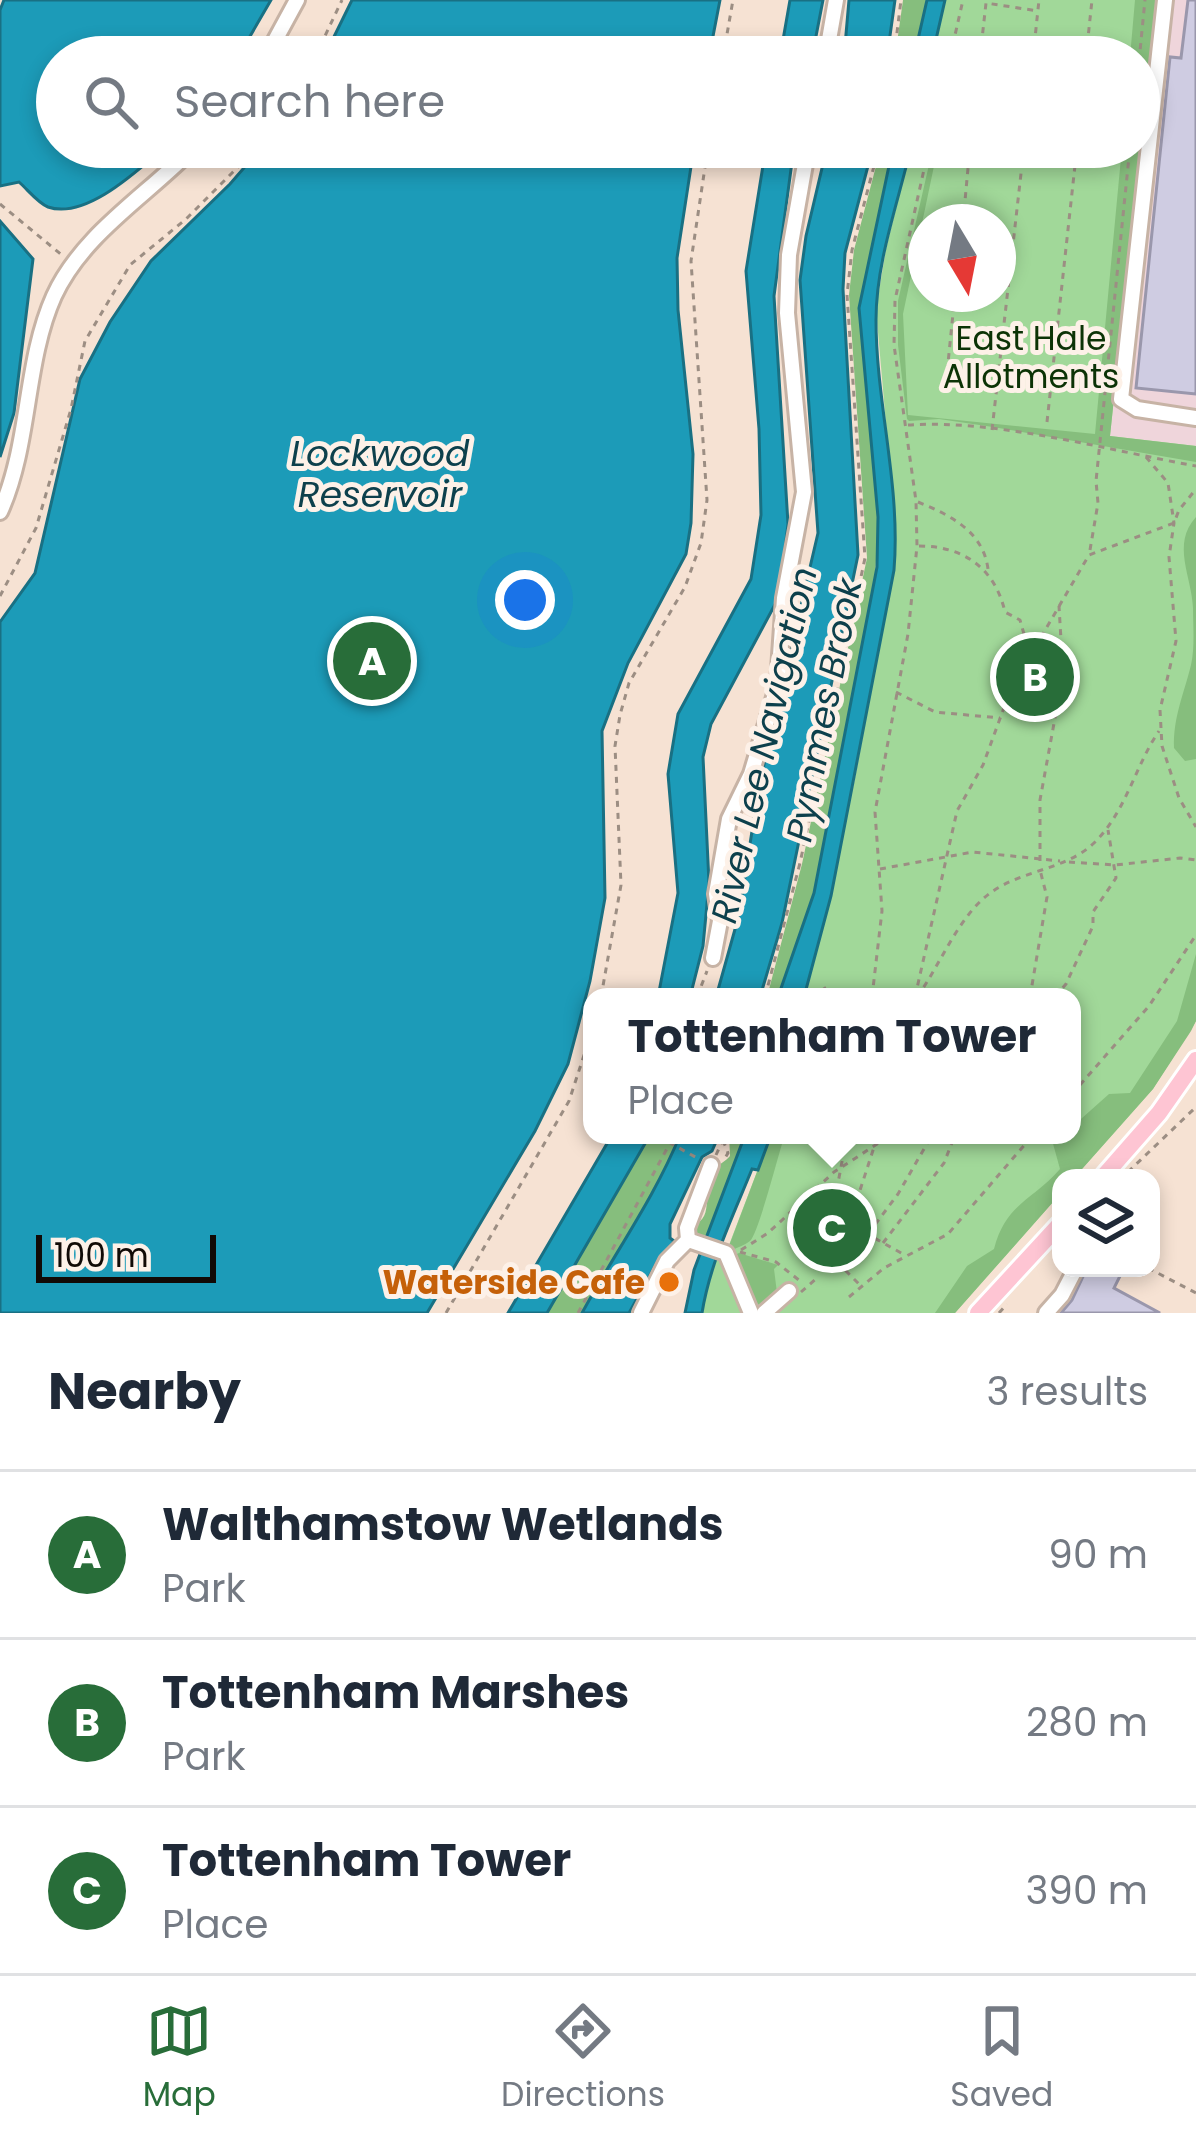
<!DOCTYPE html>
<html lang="en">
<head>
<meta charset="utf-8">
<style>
  :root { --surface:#fff; --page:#f6f6f7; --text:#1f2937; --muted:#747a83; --line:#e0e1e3; --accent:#286d39 }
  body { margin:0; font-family:Poppins,sans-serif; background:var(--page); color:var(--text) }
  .controls { position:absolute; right:36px; bottom:36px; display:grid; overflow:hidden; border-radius:24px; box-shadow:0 6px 18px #0003 }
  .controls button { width:108px; height:108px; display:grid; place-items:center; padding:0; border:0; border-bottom:3px solid var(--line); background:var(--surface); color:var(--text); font:60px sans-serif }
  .compass { position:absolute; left:908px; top:204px; width:108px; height:108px; border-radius:50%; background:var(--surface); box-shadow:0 6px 18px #0003; rotate:170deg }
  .scale { position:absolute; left:36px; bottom:30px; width:180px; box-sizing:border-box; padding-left:12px; border:6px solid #110a06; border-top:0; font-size:33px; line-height:42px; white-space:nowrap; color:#110a06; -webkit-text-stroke:9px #fdf1e8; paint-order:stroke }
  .you { position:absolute; left:525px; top:600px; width:42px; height:42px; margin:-30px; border:9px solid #fff; border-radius:50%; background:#1a73e8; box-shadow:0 0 0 18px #1a73e833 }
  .badge { display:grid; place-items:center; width:78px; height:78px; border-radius:50%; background:var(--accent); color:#fff; font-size:39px; font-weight:700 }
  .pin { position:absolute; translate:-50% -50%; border:6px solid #fff; box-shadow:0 3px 12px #0006 }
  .popup { position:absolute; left:583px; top:988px; width:498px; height:156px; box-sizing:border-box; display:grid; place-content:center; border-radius:24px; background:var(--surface); filter:drop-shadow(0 3px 9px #0005); font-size:39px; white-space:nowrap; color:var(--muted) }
  .popup b { font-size:45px; color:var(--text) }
  .popup::after { content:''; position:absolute; left:50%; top:100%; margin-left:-24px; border:24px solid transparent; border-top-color:var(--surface) }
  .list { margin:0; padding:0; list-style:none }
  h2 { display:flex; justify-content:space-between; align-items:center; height:156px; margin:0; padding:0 48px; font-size:51px }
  h2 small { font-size:39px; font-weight:400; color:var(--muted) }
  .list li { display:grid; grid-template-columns:78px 1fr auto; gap:36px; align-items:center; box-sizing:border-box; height:168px; padding:0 48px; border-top:3px solid var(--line) }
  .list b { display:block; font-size:45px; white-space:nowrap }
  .list p { margin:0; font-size:39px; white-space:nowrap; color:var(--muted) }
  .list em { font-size:39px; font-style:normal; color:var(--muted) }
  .icon { flex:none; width:66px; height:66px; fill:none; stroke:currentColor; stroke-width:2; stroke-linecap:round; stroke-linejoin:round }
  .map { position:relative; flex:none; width:1196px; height:1313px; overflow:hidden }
  .search { position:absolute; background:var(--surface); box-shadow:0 6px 18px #0003; left:36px; right:36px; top:36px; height:132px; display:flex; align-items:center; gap:30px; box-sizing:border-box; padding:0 42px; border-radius:66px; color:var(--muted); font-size:45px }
  .sheet { height:660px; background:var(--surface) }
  nav { display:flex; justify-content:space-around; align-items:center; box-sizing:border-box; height:168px; border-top:3px solid var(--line); background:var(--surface); font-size:33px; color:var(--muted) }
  nav a { display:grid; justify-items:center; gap:6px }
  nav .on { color:var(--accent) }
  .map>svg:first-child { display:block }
</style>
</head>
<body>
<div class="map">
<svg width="1196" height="1313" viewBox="0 0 1196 1313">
  <rect width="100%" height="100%" fill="#f6e2d3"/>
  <!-- industrial -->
  <polygon fill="#efd5db" points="1156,0 1196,0 1196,446 1110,436"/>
  <!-- green -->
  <path fill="#a1d899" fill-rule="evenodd" d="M945 0H1156L1110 436 1196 446V1021L1153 1089 1074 1178H1061V1193L955 1313H702L706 1289 723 1243 729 1245 771 1135H1072V997H803L854 783 894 570V516L876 309 886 249 911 147H1139V57H932ZM926 222H998V294H926Z"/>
  <!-- forest -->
  <g fill="#86be7d">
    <polygon points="903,0 927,0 914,57 895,57"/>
    <polygon points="1135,0 1156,0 1110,436 1196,446 1196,462 993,427 939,419 909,421 907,419 898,345 898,301 933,147 938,147 903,314 908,415 1095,434 1122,147 1139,147 1139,57 1130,57"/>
    <polygon points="881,147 893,147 859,308 878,517 875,582 814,893 778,997 767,997 802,864 867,558 849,295 854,250"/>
    <path d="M1196 517V759L1185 761 1174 748C1173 717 1184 694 1191 665 1195 647 1193 626 1193 608 1192 577 1171 544 1196 517Z"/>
    <path d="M1196 954V1021L1191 1031 1153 1089 1074 1178H1061V1193L955 1313H935L967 1266 994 1249C1006 1203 1032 1201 1060 1169L1052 1140 1072 1135V1127L1109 1094 1130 1093 1177 1021Z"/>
    <path d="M650 1135H680C655 1197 614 1254 582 1313H547Z"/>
    <path d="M729 1135H745L706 1236 694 1233 692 1226C718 1216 698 1189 715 1169 719 1164 726 1161 730 1156Z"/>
    <path d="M771 1135H782V1144C777 1160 758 1234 750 1241 745 1245 738 1247 732 1250L729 1246Z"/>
    <polygon points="739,1253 778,1265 774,1269 777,1293 763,1305 754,1304 747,1293 750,1287 735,1255"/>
  </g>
  <!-- water -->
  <g fill="#1c9bb8" stroke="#197083" stroke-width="3">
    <path d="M4 0H271L238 57H57V147H165C138 170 86 220 48 207 38 203 28 190 19 182L0 186V10Z"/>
    <polygon points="352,0 720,0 709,57 324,57"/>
    <polygon points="790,0 823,0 812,57 780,57"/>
    <polygon points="849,0 895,0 887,57 844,57"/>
    <polygon points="927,0 945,0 932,57 914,57"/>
    <polygon points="262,147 694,147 677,258 678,310 693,454 691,523 686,554 628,663 602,731 605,898 590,981 568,1064 535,1131 427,1313 0,1313 0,622 35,573 80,379 110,322 151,261 230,184"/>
    <polygon points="766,147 794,147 774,296 788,524 779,597 711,724 703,757 709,883 703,946 690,997 658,997 678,893 668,774 678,714 751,579 761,515 759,429 746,271"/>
    <polygon points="827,147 873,147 845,253 843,289 858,555 782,923 760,997 716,997 739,915 759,786 818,533 800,280 806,236"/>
    <path d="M893 147H911C898 203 876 262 876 320 876 403 901 486 894 570L831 896 804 997H778L814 893 877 567 878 517 859 308Z"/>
    <polygon points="0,221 33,259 14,413 0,457"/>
    <polygon points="612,1135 650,1135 547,1313 508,1313"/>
    <path d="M680 1135H719L712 1151 702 1157 670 1224V1238L674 1241 663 1261 659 1259 629 1313H582C614 1254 655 1197 680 1135Z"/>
    <path d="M745 1135H771L758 1170 752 1169C733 1216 710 1263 702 1313H685L694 1270Z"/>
  </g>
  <!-- building -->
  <g fill="#cfcce2" stroke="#9a97ac" stroke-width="3">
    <polygon points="1188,0 1196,0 1196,394 1136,388 1170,57 1181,58"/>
    <polygon points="1087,1268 1115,1268 1122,1272 1114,1288 1160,1313 1061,1313 1072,1300"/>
  </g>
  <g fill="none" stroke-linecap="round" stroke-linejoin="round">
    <!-- minor casing -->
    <g stroke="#c7b3a5" stroke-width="20">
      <g id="minor">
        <polyline points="1165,0 1121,399 1137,409 1196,418"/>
        <polyline points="266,57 297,0"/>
        <polyline points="826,57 836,0"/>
        <path d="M0 512C31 443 24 363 54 296 83 233 148 195 194 147"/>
        <polyline points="713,958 720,921 716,894 729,819 751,774 778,684 784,598 804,492 787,313 789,255 808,147"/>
        <polyline points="688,1240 726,1253 751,1313"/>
        <polyline points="641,1313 667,1261 688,1240 687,1228 711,1165"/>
        <polyline points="764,1313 789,1291"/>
        <polyline points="1046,1313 1062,1295 1076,1268"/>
      </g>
    </g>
    <!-- major casing -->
    <g stroke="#fff" stroke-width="22">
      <g id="major">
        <polyline points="1102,1178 1159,1113 1196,1060"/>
        <polyline points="978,1313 1061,1223"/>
      </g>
    </g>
    <!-- path -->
    <g stroke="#9c8e83" stroke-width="3" stroke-dasharray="6 6" stroke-linecap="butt">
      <polyline points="315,57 342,0"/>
      <polyline points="723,57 733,0"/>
      <polyline points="894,57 901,0"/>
      <polyline points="950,57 963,0"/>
      <polyline points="980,57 986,3 1038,11"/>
      <polyline points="1033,57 1039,0"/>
      <polyline points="1086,57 1092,0"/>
      <polyline points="1139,61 1145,0"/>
      <polyline points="0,204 63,256"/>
      <polyline points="963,222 970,147"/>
      <polyline points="946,383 955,294"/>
      <polyline points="1047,422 1077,147"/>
      <path d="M908 425C996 419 1107 450 1196 466"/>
      <polyline points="992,430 1024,147"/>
      <polyline points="1146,457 1168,483 1174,523 1169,557 1176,641 1160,710 1162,746 1179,798 1196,827"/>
      <path d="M918 502C950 515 983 531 988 569"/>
      <path d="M919 546C963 546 995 568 1005 612L1020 620 1029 652"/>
      <polyline points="1090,550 1098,503 1096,481 1130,147"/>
      <polyline points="0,596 36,528 71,409 85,341 130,265 186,219 258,147"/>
      <polyline points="896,692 935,712 1000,718"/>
      <polyline points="1040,861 1040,800 1063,674 1059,606"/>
      <polyline points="1069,862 1115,865 1180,858 1196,860"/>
      <polyline points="880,869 973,852 1060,861"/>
      <polyline points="824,987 830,997"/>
      <polyline points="601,997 621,885 615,746 620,715 629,683 685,587 701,543 707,500 691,261 708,147"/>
      <polyline points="697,997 707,971"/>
      <polyline points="765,997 800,863 865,558 847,295 852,250 879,147"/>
      <polyline points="872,997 882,911 875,812 908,634 917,546 916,501 894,345 895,300 929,147"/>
      <polyline points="915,997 957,811 983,765 1005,705 1030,656 1089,555 1174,523 1179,510 1196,489"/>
      <path d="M917 997C941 964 959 914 993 891 1024 870 1067 869 1094 843 1126 812 1135 766 1159 731"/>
      <polyline points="1030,997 1047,897 1040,870"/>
      <polyline points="1055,997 1066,984 1093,926 1093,912 1116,878 1108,830"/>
      <polyline points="1072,1094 1149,1006 1196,935"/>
      <polyline points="723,1140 728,1153 724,1160"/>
      <polyline points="716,1155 725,1135"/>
      <polyline points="1128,1172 1196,1107"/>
      <polyline points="833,1215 903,1254"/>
      <polyline points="849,1224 878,1135"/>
      <polyline points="868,1234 898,1194 932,1135"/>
      <polyline points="883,1243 944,1163 955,1135"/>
      <polyline points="741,1250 768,1233 834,1172 891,1135"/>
      <polyline points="740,1252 776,1262 800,1281"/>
      <polyline points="818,1259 826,1247 847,1135"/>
      <polyline points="837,1262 860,1285"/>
      <polyline points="812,1265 818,1257"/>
      <polyline points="827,1268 838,1255 828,1239"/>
      <polyline points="1118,1268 1127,1273 1130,1268"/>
      <polyline points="1148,1268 1196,1293"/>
      <polyline points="801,1292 818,1277"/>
      <polyline points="849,1297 884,1268 948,1234 1033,1135"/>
      <polyline points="446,1313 569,1101 592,1031"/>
      <polyline points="578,1313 670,1143 699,1159"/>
      <polyline points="999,1313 1007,1304"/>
    </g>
    <!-- minor -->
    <use href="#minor" stroke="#fff" stroke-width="14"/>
    <!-- major -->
    <use href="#major" stroke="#fec5d3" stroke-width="16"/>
  </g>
  <!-- markers -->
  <circle fill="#e8710a" stroke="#fdf1e8" stroke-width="4.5" cx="669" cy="1282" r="12"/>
  <g text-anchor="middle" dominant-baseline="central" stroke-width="10" stroke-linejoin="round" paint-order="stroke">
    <!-- park labels -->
    <g font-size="33" fill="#0c3306" stroke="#fdf1e8">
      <text x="1031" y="338">East Hale<tspan x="1031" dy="38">Allotments</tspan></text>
    </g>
    <!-- food labels -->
    <g font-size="33" font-weight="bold" fill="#c56008" stroke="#fdf1e8" text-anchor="end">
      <text x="645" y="1282">Waterside Cafe</text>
    </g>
    <!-- water labels -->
    <g font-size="36" font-style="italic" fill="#0d404c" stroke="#fdf1e8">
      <text x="380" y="453">Lockwood<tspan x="380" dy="41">Reservoir</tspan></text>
      <text transform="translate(824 710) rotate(-79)">Pymmes Brook</text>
      <text transform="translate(764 745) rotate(-77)">River Lee Navigation</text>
    </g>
  </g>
</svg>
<div class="controls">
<button><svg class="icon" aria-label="layers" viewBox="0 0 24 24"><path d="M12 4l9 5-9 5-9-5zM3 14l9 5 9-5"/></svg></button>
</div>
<svg class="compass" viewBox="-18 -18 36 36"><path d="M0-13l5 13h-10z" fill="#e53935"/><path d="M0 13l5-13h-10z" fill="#747a83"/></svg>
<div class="scale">100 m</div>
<div class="you"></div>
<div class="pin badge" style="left:372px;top:661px">A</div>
<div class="pin badge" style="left:1035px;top:677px">B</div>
<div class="pin badge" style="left:832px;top:1228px">C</div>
<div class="popup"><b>Tottenham Tower</b>Place</div>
<div class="search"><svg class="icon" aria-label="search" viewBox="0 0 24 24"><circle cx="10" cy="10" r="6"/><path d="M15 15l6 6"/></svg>Search here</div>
</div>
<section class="sheet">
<h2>Nearby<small>3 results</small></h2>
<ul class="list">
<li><span class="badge">A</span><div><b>Walthamstow Wetlands</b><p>Park</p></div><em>90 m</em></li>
<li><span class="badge">B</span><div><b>Tottenham Marshes</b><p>Park</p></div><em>280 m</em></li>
<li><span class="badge">C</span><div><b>Tottenham Tower</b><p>Place</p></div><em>390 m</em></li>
</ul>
</section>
<nav>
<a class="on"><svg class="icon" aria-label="map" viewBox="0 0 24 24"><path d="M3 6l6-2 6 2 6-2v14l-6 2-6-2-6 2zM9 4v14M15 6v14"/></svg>Map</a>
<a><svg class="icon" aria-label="directions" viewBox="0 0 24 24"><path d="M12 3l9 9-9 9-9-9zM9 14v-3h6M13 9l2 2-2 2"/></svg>Directions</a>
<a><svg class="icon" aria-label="saved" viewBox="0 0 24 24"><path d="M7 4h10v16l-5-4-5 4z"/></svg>Saved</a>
</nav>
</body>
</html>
